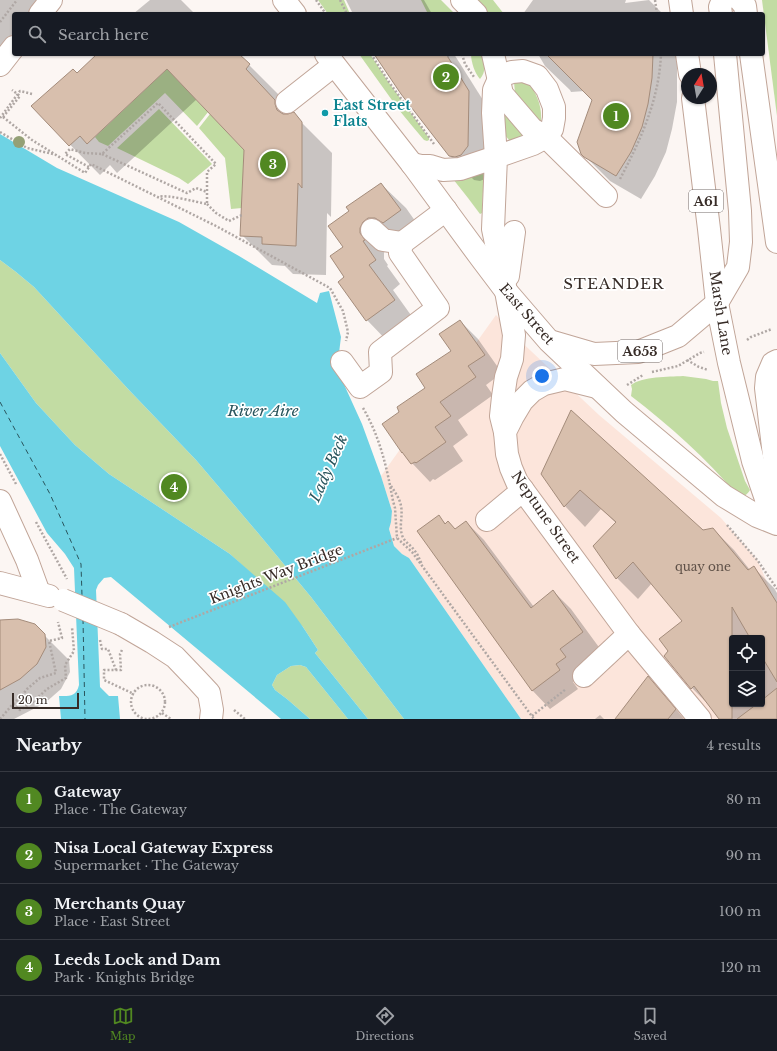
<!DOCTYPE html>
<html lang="en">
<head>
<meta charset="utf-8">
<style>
  :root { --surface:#171b24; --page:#20242c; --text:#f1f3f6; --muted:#9ea1a6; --line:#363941; --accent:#518821 }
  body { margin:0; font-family:"Libre Baskerville",serif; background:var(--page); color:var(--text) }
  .controls { position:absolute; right:12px; bottom:12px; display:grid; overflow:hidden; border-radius:4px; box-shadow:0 1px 3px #0004 }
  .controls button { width:36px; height:36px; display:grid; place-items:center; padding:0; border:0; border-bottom:1px solid var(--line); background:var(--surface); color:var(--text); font:20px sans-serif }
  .compass { position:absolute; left:681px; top:68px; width:36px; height:36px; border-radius:50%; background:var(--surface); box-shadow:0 1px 3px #0004; rotate:11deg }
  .scale { position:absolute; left:12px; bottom:10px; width:67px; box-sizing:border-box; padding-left:4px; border:2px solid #372c27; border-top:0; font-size:11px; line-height:14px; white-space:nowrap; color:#372c27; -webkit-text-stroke:3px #fff; paint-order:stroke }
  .you { position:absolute; left:542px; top:376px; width:14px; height:14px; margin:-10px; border:3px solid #fff; border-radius:50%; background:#1a73e8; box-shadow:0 0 0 6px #1a73e833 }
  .badge { display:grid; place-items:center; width:26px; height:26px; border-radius:50%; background:var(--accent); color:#fff; font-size:13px; font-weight:700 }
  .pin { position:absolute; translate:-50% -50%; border:2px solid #fff; box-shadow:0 1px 4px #0006 }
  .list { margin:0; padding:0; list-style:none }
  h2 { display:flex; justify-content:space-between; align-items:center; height:52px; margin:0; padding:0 16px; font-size:17px }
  h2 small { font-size:13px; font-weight:400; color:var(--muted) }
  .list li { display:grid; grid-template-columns:26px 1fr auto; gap:12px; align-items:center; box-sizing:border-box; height:56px; padding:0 16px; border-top:1px solid var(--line) }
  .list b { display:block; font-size:15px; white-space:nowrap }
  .list p { margin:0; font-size:13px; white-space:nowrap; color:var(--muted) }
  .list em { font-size:13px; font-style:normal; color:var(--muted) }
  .icon { flex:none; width:22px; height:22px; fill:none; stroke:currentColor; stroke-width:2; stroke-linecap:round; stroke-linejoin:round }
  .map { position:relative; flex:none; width:777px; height:719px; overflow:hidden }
  .search { position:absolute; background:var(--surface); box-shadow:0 1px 3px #0004; left:12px; right:12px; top:12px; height:44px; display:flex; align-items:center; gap:10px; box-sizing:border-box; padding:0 14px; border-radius:4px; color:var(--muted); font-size:15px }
  .sheet { height:276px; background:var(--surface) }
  nav { display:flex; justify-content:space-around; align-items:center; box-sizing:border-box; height:56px; border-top:1px solid var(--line); background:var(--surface); font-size:11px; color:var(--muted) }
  nav a { display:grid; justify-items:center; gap:2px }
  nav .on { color:var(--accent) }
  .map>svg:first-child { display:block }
</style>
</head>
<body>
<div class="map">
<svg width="777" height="719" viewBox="0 0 777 719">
  <rect width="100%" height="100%" fill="#fcf6f3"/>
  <!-- built -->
  <path fill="#fce5db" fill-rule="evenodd" d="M496 315 514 335 599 415 721 518 758 561 777 606V719H521L409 558 402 554 394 546 389 529 392 511 381 476ZM732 638H762V704H732Z"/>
  <!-- green -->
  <g fill="#c2dca3">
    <polygon points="318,0 344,0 350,14 328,14"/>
    <polygon points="421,0 441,0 453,12 452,14 428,14"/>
    <polygon points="472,0 493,0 504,14 483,14"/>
    <polygon points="762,0 777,0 777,116"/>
    <polygon points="359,54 370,54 387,80 429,138 429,140 427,141 424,140 413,127 399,110"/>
    <path d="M471 54H484C485 63 486 72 480 79 475 74 471 62 471 54Z"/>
    <polygon points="167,69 208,112 197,126 165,93 108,146 99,142 95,137"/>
    <path d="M515 79 531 85C538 98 542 107 541 122L515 93 514 82Z"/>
    <polygon points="495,102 528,131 520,137 511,142 495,124"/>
    <polygon points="159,109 212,164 188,184 179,178 117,148"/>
    <polygon points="210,114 244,150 242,208 231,209 225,158 199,128"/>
    <polygon points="484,172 482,209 482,213 480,214 468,198 453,179"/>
    <polygon points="0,260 16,272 34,287 129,390 196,460 258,533 311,597 404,719 368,719 315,653 318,650 303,627 254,576 230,554 109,474 75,445 36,403 0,353"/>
    <path d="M683 376 706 379 713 381H718L721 403 727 428 745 481 750 490C747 495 744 497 738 496 706 458 670 426 631 396L632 389 631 385C643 376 668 377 683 376Z"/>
    <polygon points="300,665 306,667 348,719 310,719 287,699 275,690 272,685 277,675 291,666"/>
  </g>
  <!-- water -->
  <g fill="#6ed3e4">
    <polygon points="0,134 57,168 179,222 239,256 317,303 320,293 329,291 341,337 337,369 362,424 381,476 392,511 391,522 389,529 394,546 402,554 409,558 521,719 404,719 311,597 258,533 196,460 129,390 34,287 16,272 0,260"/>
    <path d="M0 353 36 403 75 445 109 474 230 554 285 602 303 627 318 650 315 653 368 719H348L306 667 300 665 291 666 277 675 272 685 275 690 287 699 310 719H281L111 577 104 578 98 585 96 590 100 687 109 696H118L120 719H61L59 696C70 696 76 697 79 685L74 568 65 554 47 533 0 446Z"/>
  </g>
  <!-- shadow -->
  <g fill="#0003" fill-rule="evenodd">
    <polygon points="0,0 39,0 28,14 14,14 14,32 0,50"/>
    <polygon points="150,0 181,0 195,14 133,14"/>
    <polygon points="346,0 424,0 432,14 353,14"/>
    <polygon points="533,0 626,0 625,3 649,0 663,14 523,14"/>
    <polygon points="99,54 238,54 279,95 275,100 290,115 293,114 332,153 331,217 327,213 326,275 293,274 285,266 272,265 242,235 245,150 197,99 117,173 110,165 100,175 32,106 77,74"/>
    <polygon points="375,54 454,54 493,116 485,179 480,181 474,180 449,155"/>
    <polygon points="538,54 676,54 677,63 677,102 672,129 666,152 655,176 641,199 610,181 582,153 593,100 585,91 571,92 570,90 545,66"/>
    <polygon points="381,184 406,208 425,235 387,246 384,253 384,259 388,265 387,266 400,284 393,290 418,325 391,345 367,320 346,278 344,247 350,211"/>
    <polygon points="460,321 478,339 502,373 486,385 493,395 458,420 468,435 453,446 463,461 435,480 433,479 430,482 412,463 401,412 427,388 452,351"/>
    <path d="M542 474 703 531 713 529 734 550 750 570 753 567 774 588 777 593V719H720L712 708 692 688 665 656 670 651 683 621 652 583 638 599 617 578 594 546 616 523 601 509 585 527 565 506ZM732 638H762V704H732Z"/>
    <polygon points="438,516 446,524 456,530 466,522 484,540 534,607 553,591 571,609 601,650 583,675 573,682 578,689 550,709 532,690"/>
    <polygon points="0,621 44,635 69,660 70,672 61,689 45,703 14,719 0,719"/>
    <polygon points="648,678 658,687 684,719 616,719"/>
    <polygon points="600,715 604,719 595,719"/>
  </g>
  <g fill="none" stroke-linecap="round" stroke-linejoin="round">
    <!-- ferry -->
    <g stroke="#29555d" stroke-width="1" stroke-dasharray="5 4" stroke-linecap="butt">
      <polyline points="0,402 50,494 81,564 82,596"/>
      <polyline points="83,619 85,719"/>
    </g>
  </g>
  <!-- building -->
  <g fill="#d8bfad" stroke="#a48c7b">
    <polygon points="97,54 239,54 250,64 246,69 275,100 275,104 277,110 283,114 288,114 294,112 302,122 302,188 298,183 296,246 262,244 262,237 240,236 244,150 167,69 87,144 80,136 69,146 31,106 73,69 77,73"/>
    <polygon points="374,54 446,54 469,91 468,146 461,155 455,157 449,156 401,94"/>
    <polygon points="546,54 653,54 652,78 648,104 642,127 631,152 616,176 584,157 581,154 577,142 592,100"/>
    <polygon points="381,183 401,210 383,223 375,218 368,218 363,222 360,228 360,233 365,240 363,241 376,260 369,265 395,300 366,321 338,282 344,277 330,256 343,247 328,226 349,211 346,207"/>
    <polygon points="460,320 485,355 468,366 476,377 440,402 451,416 435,427 446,442 416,463 415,462 411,464 402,452 402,453 382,424 399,412 397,407 425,388 416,374 451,351 439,334"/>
    <polygon points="571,410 703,530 713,528 748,570 754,566 777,603 777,682 762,657 762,638 750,638 732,607 732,719 719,719 694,686 691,689 664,656 668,651 659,639 682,621 633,562 616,579 593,546 616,522 580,490 564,507 541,474"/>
    <polygon points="439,515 445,524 448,521 455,529 466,521 531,608 553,590 583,632 560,649 566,657 556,664 560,670 532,691 417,531"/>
    <polygon points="18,619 35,624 45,634 46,647 37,664 20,679 0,690 0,620"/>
    <polygon points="648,676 676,709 668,719 615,719"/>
    <polygon points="777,688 777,719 737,719 757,704 762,704 762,700"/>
  </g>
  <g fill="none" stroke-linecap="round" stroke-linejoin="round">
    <!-- minor casing -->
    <g stroke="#c1a598" stroke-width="24">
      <g id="minor">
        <polyline points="462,0 476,14"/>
        <polyline points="493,54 502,94 532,129 546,137 606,196"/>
        <polyline points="287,102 334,65"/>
        <polyline points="412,164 421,166 430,166 443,170 460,169 496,157 533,144 546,137 552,129 554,118 554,107 547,89 537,76 523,71 512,72 503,75 499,79 494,90 493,113 496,157 493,229 506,291"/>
        <polyline points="372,230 383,240 402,243"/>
        <polyline points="508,276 514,232"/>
        <polyline points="342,362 360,387 381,372 380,352 438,308 400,253 402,243 446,210"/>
        <polyline points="597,387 565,379 544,384 532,391 522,401 513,416 505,432 507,454 511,468 517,482 629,634 700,719"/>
        <polyline points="766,499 775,464 766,388 767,377 773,363 777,361"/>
        <polyline points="0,501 27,560 39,593"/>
        <polyline points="487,520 523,490"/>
        <polyline points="0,583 49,596"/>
        <polyline points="121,624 152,642 175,657 197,680 209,693 212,710 211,719"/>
        <polyline points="584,676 629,634"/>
      </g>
    </g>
    <!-- major casing -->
    <g stroke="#c1a598" stroke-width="24">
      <g id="major">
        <polyline points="40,14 51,0"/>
        <polyline points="0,65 14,47"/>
      </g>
    </g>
    <!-- highway casing -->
    <g stroke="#c1a598" stroke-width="24">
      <g id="highway">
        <polyline points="284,0 295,14"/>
        <polyline points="680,0 682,14"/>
        <polyline points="740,0 745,6 746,14"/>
        <polyline points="721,14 720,7 723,0"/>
        <polyline points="326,54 412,164 481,258 506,291 549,341 624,412 724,496 757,516 777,524"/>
        <polyline points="687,54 690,74"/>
        <polyline points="751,54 777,242"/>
        <polyline points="693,98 709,229 717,303 729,363 753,461 766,499 777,522"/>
        <polyline points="553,342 594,354 638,352 678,336 717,303 738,267 741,242 740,211 725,54"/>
        <polyline points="505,432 501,416 503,397 506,377 512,359 514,335 506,291"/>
      </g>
    </g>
    <!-- path -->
    <g stroke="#afa7a4" stroke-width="2.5" stroke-dasharray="2 2" stroke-linecap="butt">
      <polyline points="316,0 326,14"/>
      <polyline points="340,0 347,14"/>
      <polyline points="655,0 657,14"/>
      <polyline points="0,22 17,0"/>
      <polyline points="371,54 389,82 434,144"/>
      <polyline points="462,54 465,64 474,77"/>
      <polyline points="447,56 454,54"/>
      <polyline points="3,117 32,140 85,173 91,164 216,226 330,288 343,311 348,332 346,341"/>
      <polyline points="0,118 20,91 32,94"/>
      <polyline points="0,132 27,148 53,154"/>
      <polyline points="102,154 187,193 196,188 207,192"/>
      <path d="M89 167 65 154 70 149 85 153 102 154 158 103 216 164 207 172V204C196 202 167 194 158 197"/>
      <path d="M620 179C641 139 659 100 661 54"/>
      <polyline points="207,204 216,213 229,221 242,215"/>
      <polyline points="747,340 751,337 772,329"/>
      <polyline points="687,360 699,367 708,370"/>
      <polyline points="652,372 678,366 700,353 704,352"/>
      <polyline points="627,385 643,375"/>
      <path d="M363 408C380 437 387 468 393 501L395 508 397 538 412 552 534 719"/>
      <polyline points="0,454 16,484"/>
      <path d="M391 486C395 492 400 499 401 506 403 516 399 525 402 535 404 542 410 544 414 550 418 554 419 559 422 564"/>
      <polyline points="36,522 67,579"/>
      <polyline points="727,525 758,561 777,589"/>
      <polyline points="169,627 397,538"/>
      <polyline points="100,640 102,649 108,649 116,670"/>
      <polyline points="122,650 120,654 121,670 104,670 104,680 134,694"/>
      <circle cx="148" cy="702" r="17"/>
      <polyline points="13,704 20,710 33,702 47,689 66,678 65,665 74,651 72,627"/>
      <polyline points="234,710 245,719"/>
      <polyline points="162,713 171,719"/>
      <polyline points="532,716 566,689"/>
      <polyline points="0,719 13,704 20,698 27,689 40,678 56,673 49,641 62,638 58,622"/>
    </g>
    <!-- minor -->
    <use href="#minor" stroke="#fff" stroke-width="22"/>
    <!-- major -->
    <use href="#major" stroke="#fff" stroke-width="22"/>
    <!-- highway -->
    <use href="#highway" stroke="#fff" stroke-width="22"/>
    <!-- minor-bridge casing -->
    <g stroke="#c1a598" stroke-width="24" stroke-linecap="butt">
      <polyline id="minor-bridge" points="63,600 121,624"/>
    </g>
    <!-- path-bridge -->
    <polyline stroke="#afa7a4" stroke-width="2.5" stroke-dasharray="2 2" stroke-linecap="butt" points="3,117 20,96 12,90"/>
    <!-- minor-bridge -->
    <use href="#minor-bridge" stroke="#fff" stroke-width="22"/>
  </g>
  <!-- trees -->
  <circle fill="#94a076" cx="19" cy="142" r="6"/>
  <!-- markers -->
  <circle fill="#0f9aa8" stroke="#fff" stroke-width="1.5" cx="325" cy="113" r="4"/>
  <g text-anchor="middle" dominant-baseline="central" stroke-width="3.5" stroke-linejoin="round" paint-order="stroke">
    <!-- number labels -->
    <g font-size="12" fill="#5f5148">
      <text x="703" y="566">quay one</text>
    </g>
    <!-- shield labels -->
    <g fill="#fff" stroke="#736b68" stroke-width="1">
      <rect x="689" y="190" width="34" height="22" rx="3"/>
      <rect x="618" y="340" width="44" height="22" rx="3"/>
    </g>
    <g font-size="13" font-weight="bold" fill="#372c27">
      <text x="706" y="201">A61</text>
      <text x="640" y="351">A653</text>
    </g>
    <!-- culture labels -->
    <g font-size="14" font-weight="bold" fill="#0d838f" stroke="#fff" text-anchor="start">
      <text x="333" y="105">East Street<tspan x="333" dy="16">Flats</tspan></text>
    </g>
    <!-- street labels -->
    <g font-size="14" fill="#372c27" stroke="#fff">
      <text transform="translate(721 313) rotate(81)">Marsh Lane</text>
      <text transform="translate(527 314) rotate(49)">East Street</text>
      <text transform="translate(546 517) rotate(55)">Neptune Street</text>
      <text transform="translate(276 574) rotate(-21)">Knights Way Bridge</text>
    </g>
    <!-- neighbourhood labels -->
    <g font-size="15" letter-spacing="1" fill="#372c27" stroke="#fff">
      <text x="614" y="283">STEANDER</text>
    </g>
    <!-- water labels -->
    <g font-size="15" font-style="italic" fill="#29555d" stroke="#fff">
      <text x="263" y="410">River Aire</text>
      <text transform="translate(328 468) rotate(-66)">Lady Beck</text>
    </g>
  </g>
</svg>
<div class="controls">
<button><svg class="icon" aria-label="locate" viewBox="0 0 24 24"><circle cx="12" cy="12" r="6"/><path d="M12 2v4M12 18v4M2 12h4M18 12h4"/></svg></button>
<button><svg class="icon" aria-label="layers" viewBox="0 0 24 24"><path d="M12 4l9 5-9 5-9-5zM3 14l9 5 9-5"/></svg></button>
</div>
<svg class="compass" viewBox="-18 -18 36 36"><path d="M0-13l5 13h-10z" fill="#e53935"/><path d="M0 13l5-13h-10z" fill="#9ea1a6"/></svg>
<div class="scale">20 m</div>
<div class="you"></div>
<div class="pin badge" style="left:616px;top:116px">1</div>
<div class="pin badge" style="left:446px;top:77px">2</div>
<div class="pin badge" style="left:273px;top:164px">3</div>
<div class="pin badge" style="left:174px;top:487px">4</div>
<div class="search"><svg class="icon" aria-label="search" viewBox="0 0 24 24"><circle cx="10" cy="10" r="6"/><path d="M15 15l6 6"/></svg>Search here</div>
</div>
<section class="sheet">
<h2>Nearby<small>4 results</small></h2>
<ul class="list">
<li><span class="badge">1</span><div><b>Gateway</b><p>Place · The Gateway</p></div><em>80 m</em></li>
<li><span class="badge">2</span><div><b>Nisa Local Gateway Express</b><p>Supermarket · The Gateway</p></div><em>90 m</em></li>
<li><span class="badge">3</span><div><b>Merchants Quay</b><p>Place · East Street</p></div><em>100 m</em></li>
<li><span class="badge">4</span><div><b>Leeds Lock and Dam</b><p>Park · Knights Bridge</p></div><em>120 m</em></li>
</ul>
</section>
<nav>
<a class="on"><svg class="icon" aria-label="map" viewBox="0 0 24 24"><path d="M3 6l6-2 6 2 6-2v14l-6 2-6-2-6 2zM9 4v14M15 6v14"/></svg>Map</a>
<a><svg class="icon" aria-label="directions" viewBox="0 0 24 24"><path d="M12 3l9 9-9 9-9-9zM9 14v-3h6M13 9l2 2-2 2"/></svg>Directions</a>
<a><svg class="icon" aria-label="saved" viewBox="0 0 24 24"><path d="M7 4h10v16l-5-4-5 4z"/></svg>Saved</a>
</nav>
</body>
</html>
